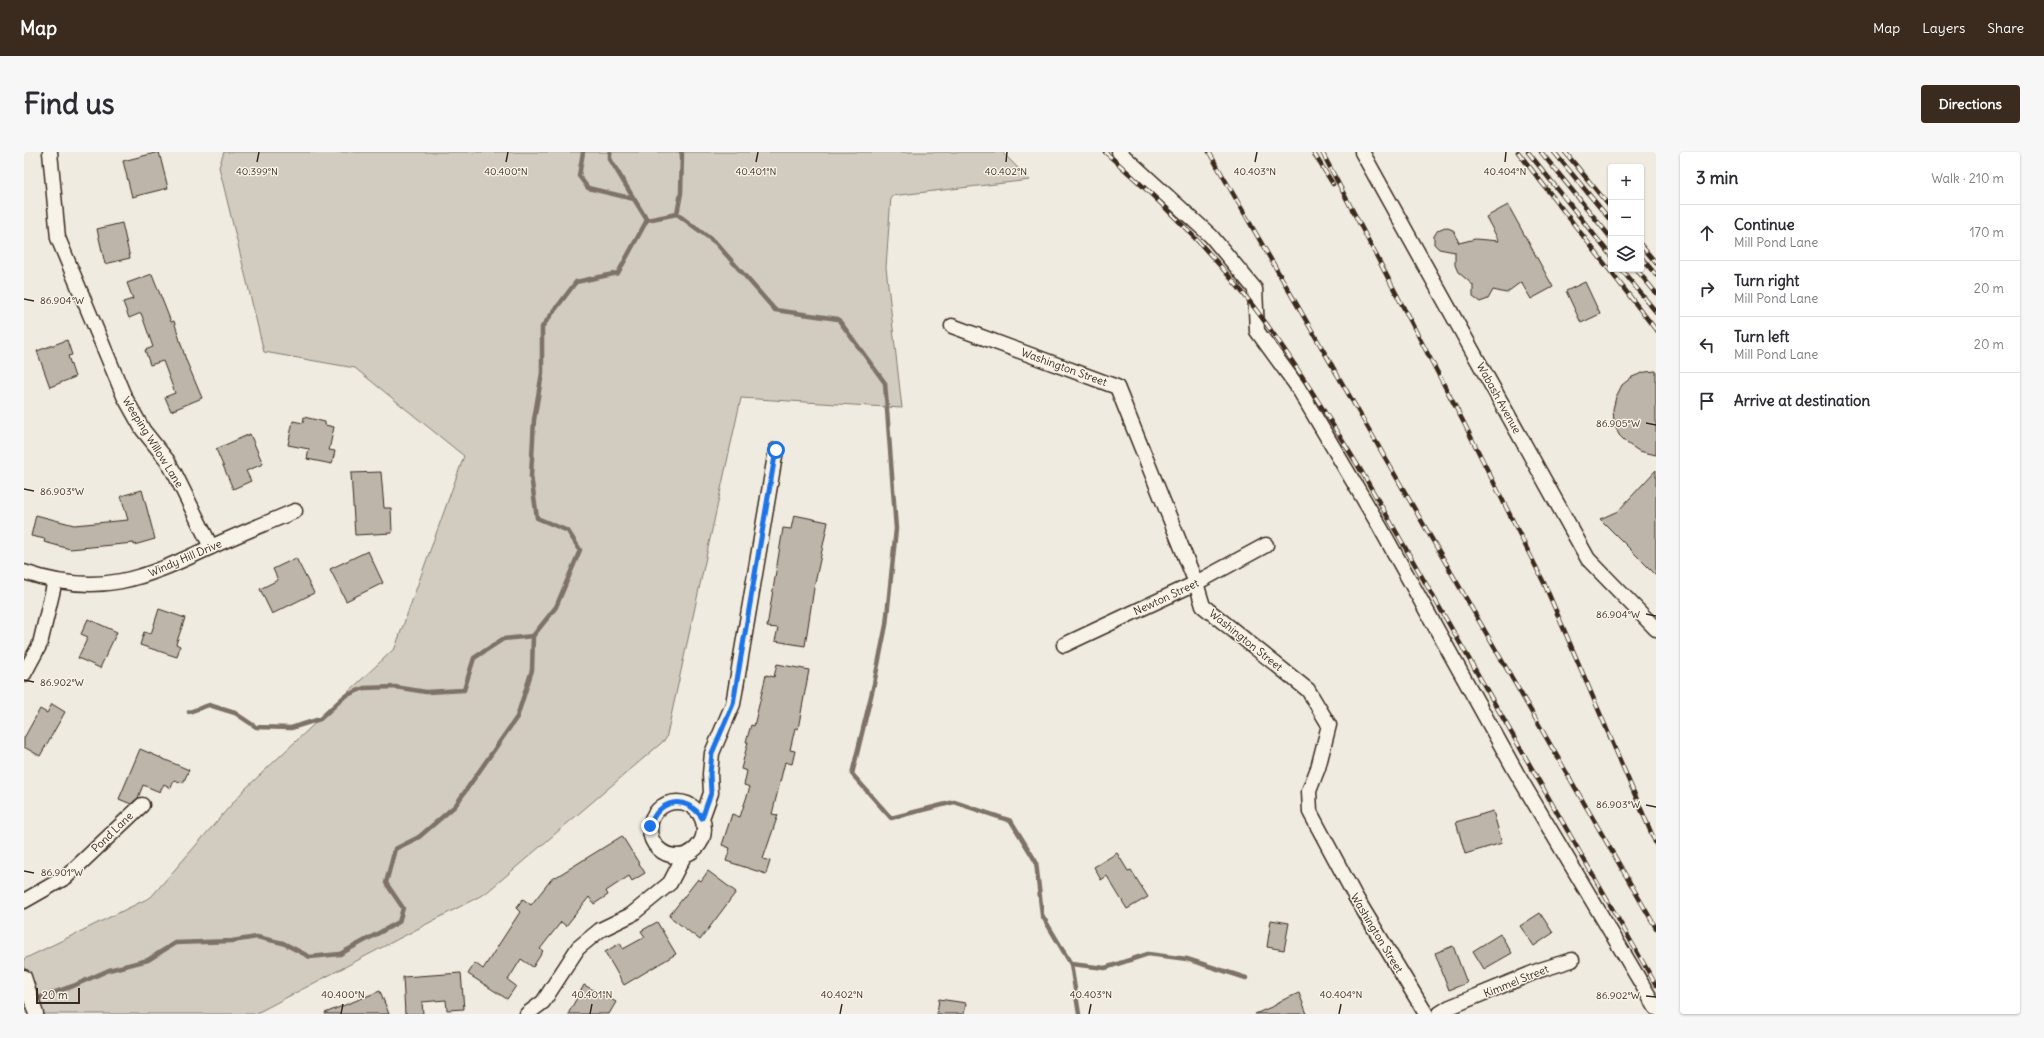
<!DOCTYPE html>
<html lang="en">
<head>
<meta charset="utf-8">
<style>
  :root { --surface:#fff; --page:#f7f7f7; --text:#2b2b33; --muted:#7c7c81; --line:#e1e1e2; --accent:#3b2a1e }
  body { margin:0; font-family:Delius,sans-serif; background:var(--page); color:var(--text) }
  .controls { position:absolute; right:12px; top:12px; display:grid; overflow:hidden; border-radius:4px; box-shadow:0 1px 3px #0004 }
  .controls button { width:36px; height:36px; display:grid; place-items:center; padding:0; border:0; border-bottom:1px solid var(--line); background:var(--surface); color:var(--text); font:20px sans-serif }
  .scale { position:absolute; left:12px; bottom:10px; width:44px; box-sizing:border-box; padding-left:4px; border:2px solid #3b2a1e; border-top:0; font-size:11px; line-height:14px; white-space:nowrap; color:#3b2a1e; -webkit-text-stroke:3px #f7f3e8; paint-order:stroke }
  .stop { position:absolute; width:12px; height:12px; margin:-9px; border:3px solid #1a73e8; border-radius:50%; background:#fff }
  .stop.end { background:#1a73e8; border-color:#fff; box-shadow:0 1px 4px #0008 }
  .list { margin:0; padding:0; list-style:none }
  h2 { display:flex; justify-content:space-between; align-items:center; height:52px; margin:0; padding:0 16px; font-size:17px }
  h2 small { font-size:13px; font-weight:400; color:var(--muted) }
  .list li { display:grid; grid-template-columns:26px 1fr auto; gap:12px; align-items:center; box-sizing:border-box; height:56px; padding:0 16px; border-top:1px solid var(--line) }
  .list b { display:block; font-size:15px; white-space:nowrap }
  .list p { margin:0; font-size:13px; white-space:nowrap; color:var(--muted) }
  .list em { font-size:13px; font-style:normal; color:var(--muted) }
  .icon { flex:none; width:22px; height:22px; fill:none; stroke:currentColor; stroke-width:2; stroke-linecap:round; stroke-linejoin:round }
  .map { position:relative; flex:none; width:1632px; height:862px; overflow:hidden; border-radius:4px }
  header { display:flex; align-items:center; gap:24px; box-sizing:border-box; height:56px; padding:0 20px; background:var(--accent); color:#fff }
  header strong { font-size:19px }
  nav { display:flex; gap:22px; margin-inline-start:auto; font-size:14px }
  .intro { display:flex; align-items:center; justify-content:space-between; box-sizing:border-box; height:96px; padding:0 24px }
  h1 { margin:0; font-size:28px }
  .button { padding:10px 18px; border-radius:4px; background:var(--accent); color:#fff; font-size:14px; font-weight:700 }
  main { display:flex; gap:24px; padding:0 24px }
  aside { flex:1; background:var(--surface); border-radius:4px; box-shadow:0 1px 3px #0004 }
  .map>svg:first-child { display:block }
</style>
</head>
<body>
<header>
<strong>Map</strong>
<nav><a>Map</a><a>Layers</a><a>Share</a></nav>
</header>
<div class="intro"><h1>Find us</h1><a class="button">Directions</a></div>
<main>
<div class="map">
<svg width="1632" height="862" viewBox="0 0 1632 862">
  <rect width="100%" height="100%" fill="#efebe0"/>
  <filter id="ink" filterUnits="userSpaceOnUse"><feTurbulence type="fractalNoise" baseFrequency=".025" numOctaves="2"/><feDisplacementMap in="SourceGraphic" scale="8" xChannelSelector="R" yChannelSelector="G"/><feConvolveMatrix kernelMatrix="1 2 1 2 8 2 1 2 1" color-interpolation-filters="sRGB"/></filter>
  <g filter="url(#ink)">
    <!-- green -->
    <polygon fill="#d1cbc0" stroke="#867a6f" points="200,0 978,0 1006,28 867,44 862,115 878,256 717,246 642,587 462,741 231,862 0,862 0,807 127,745 220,638 371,496 440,304 331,216 240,200 195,15"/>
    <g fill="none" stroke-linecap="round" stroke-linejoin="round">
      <!-- stream -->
      <g stroke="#7e7266" stroke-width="4.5">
        <polyline points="559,0 555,24 564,36 610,47 623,68"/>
        <polyline points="586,0 586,7 610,47"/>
        <polyline points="653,62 692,91 751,158 814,167 861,231 872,377 862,473 850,532 828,622 867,666 930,650 987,669 1012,710 1018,763 1047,812 1081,816 1124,802 1163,807 1222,826"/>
        <polyline points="165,560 185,553 211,561 232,575 267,576 296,567 321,544 340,536 371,535 402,540 440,538 450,506 479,487 509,484"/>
        <polyline points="1047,812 1055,862"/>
        <polyline points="0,851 49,834 85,818 124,808 151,791 208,789 233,785 259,791 286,805 316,802 375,770 379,756 362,731 371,697 395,685 431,654 493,565 508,518 509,484 532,455 556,398 544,379 513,366 507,324 510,268 518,221 518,175 552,130 594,121 623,68 653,62 657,41 658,2 657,0"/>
      </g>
    </g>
    <!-- building -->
    <g fill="#bdb5aa" stroke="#3b2a1e">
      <polygon points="135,0 144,36 108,45 99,9"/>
      <polygon points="1484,53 1529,135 1507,147 1497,130 1482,141 1469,138 1464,147 1456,150 1449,145 1449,133 1434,120 1431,113 1431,100 1415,97 1410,92 1410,84 1414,78 1421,75 1429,78 1435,91 1451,87 1475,89 1462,65"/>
      <polygon points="98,71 106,106 81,112 73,77"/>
      <polygon points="128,122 147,170 150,169 162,208 178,246 147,259 141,245 151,241 139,209 126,213 121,198 129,195 117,161 105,166 99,150 109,147 103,131"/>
      <polygon points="1561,130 1576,162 1557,171 1542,139"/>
      <polygon points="43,188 48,203 44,204 51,225 26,235 13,199"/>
      <polygon points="1632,219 1632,303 1615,299 1604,292 1595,283 1590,271 1589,257 1592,245 1598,233 1608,225 1621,220"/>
      <polygon points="280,265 301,270 301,273 310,275 305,298 311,299 308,312 283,307 285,297 264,293 269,269 279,271"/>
      <polygon points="226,282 239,312 222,319 227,329 209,337 192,297"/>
      <polygon points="1632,318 1632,423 1576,367 1594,359"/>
      <polygon points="357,320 360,356 367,356 368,381 331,383 327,321"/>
      <polygon points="118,338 131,387 110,393 110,391 46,397 20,390 21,387 7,384 12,363 50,373 104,368 97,344"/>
      <polygon points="770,363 804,370 790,436 781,494 751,489 754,476 743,475 759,376 767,377"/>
      <polygon points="344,399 359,431 322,449 306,417"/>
      <polygon points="272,406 290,441 248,462 236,437 254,428 249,417"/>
      <polygon points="135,457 161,466 152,492 156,494 153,505 116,493 120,480 127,482"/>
      <polygon points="64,467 93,480 76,516 54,506 64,485 57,482"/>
      <polygon points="753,512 785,518 774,577 771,576 766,598 771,599 768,612 761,610 748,662 754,663 739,707 746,709 742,722 702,709 706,696 698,693 708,662 716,665 726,635 720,633 723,619 717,617 724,590 722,590 727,573 730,574 742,523 750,525"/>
      <polygon points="28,552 41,560 16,604 0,595 0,586 16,557 23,561"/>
      <polygon points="116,597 165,618 159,631 150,628 147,636 140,632 136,640 119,633 114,646 107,652 95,647"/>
      <polygon points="1469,659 1478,691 1441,702 1432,670"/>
      <polygon points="598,684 621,721 608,729 605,724 582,739 584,743 570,752 565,745 542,774 537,770 516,797 519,799 509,815 497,807 484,828 492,834 483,847 444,822 451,811 459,817 496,760 492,756 499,747 507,753 530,724 532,725"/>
      <polygon points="1093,701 1104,719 1107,718 1124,745 1103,757 1083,724 1077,728 1070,715"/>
      <polygon points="684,719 712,740 676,788 645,764 674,727 677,729"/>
      <polygon points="1516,761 1529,781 1510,794 1496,774"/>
      <polygon points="1247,768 1265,771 1260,798 1243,795"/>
      <polygon points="633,770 652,802 600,833 581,800 596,791 599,797 621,785 617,779"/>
      <polygon points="1476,782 1488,801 1460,817 1449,799"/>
      <polygon points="1429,794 1443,831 1425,838 1411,801"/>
      <polygon points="437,821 440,857 423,858 422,848 398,850 399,862 381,862 379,825"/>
      <polygon points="560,833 592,850 585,862 544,862"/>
      <polygon points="356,839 365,862 301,862 301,861"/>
      <polygon points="1275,841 1283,862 1231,862 1252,853 1252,851"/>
      <polygon points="915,847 942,851 940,862 913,862"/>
    </g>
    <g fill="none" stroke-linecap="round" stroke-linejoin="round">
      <!-- street casing -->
      <g stroke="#3b2a1e" stroke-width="17">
        <g id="street">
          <polyline points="26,0 34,86 100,244 119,278 143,308 152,324 187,395"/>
          <polyline points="1095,0 1187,84 1231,137 1233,179 1273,234 1356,375 1492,620 1632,856"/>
          <polyline points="1338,0 1564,407 1632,477"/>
          <polyline points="928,174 1093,235 1172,431 1179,454 1284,538 1305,573 1294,616 1285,639 1286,660 1331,744 1402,862"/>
          <path d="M0 420C75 446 119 427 187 395 215 382 243 371 271 359"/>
          <polyline points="1040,493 1172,431 1242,393"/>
          <polyline points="0,522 16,492 31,429"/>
          <circle cx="653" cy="677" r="27"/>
          <polyline points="678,666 687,641 686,622 688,601 709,552 752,298"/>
          <polyline points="0,749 42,725 118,653"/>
          <polyline points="0,825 12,862"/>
          <polyline points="503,862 519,850 554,796 576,778 607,763 646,731 660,704"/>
          <polyline points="1415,862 1426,855 1516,818 1548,808"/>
        </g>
      </g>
      <!-- street -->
      <use href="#street" stroke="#f7f3e8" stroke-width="14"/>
      <!-- rail casing -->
      <g stroke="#3b2a1e" stroke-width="4.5">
        <g id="rail">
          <path d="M1081 0C1129 42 1175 87 1215 136 1262 194 1300 259 1339 322L1632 833"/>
          <polyline points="1185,0 1632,776"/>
          <polyline points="1289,0 1309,32"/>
          <polyline points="1298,0 1440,271 1520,431 1632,692"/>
          <polyline points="1494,0 1632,178"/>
          <polyline points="1504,0 1587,104"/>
          <polyline points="1517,0 1587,86"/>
          <polyline points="1530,0 1587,69"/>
          <polyline points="1541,0 1587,56"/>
          <polyline points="1617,93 1632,111"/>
          <polyline points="1617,105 1632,123"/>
          <polyline points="1597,117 1632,160"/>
          <polyline points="1612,117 1632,141"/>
        </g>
      </g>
      <!-- rail -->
      <use href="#rail" stroke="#f7f3e8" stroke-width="3" stroke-dasharray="9" stroke-linecap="butt"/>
    </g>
  </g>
  <g fill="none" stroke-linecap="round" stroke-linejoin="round" filter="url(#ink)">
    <!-- route -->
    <path stroke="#1a73e8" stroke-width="5" d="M626 674C634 647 662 642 678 666L687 641 686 622 688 601 709 552 752 298"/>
  </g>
  <!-- ticks -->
  <path fill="none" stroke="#3b2a1e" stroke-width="1.5" d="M233 10 235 0M482 10 484 0M732 10 734 0M982 10 983 0M1231 10 1233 0M1481 10 1482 0M0 147 10 149M1622 271 1632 273M0 337 10 339M1622 462 1632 464M0 528 10 530M1622 653 1632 655M0 719 10 721M1622 844 1632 845M317 862 319 852M566 862 568 852M816 862 818 852M1065 862 1067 852M1315 862 1317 852"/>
  <g text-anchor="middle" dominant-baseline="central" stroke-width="3" stroke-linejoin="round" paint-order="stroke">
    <!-- street labels -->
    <g font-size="11" fill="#3b2a1e" stroke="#f7f3e8">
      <text transform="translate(1040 215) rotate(20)">Washington Street</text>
      <text transform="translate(1475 246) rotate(61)">Wabash Avenue</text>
      <text transform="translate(129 290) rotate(58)">Weeping Willow Lane</text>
      <text transform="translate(161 406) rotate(-23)">Windy Hill Drive</text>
      <text transform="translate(1142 445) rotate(-25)">Newton Street</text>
      <text transform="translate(1222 488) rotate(39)">Washington Street</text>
      <text transform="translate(88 680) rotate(-44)">Pond Lane</text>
      <text transform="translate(1353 781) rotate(59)">Washington Street</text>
      <text transform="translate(1492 829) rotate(-22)">Kimmel Street</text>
    </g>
  </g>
  <g font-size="10" text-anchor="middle" fill="#3b2a1e" stroke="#f7f3e8" stroke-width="3" stroke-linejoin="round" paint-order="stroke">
    <text x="233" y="23">40.399°N</text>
    <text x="482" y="23">40.400°N</text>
    <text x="732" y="23">40.401°N</text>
    <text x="982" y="23">40.402°N</text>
    <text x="1231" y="23">40.403°N</text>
    <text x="1481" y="23">40.404°N</text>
    <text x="38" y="152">86.904°W</text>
    <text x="1594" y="275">86.905°W</text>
    <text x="38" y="343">86.903°W</text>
    <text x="1594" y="466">86.904°W</text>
    <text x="38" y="534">86.902°W</text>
    <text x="1594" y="656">86.903°W</text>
    <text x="38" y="724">86.901°W</text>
    <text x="319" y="846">40.400°N</text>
    <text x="568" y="846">40.401°N</text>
    <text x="818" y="846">40.402°N</text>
    <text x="1067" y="846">40.403°N</text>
    <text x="1317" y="846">40.404°N</text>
    <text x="1594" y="847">86.902°W</text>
  </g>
</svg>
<div class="controls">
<button>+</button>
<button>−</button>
<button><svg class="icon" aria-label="layers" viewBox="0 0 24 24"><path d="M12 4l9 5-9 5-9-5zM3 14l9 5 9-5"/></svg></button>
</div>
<div class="scale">20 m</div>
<div class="stop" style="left:752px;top:298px"></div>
<div class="stop end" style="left:626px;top:674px"></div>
</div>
<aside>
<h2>3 min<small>Walk · 210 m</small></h2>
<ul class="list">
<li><svg class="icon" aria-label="ahead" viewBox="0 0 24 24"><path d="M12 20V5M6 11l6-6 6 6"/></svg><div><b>Continue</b><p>Mill Pond Lane</p></div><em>170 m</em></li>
<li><svg class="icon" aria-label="right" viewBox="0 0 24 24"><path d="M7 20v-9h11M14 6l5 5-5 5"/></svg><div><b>Turn right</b><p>Mill Pond Lane</p></div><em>20 m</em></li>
<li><svg class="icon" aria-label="left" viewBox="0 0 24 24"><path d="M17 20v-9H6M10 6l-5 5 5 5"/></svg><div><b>Turn left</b><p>Mill Pond Lane</p></div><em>20 m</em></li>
<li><svg class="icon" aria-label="arrive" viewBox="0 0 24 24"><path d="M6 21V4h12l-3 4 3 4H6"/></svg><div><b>Arrive at destination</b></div></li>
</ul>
</aside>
</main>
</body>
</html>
